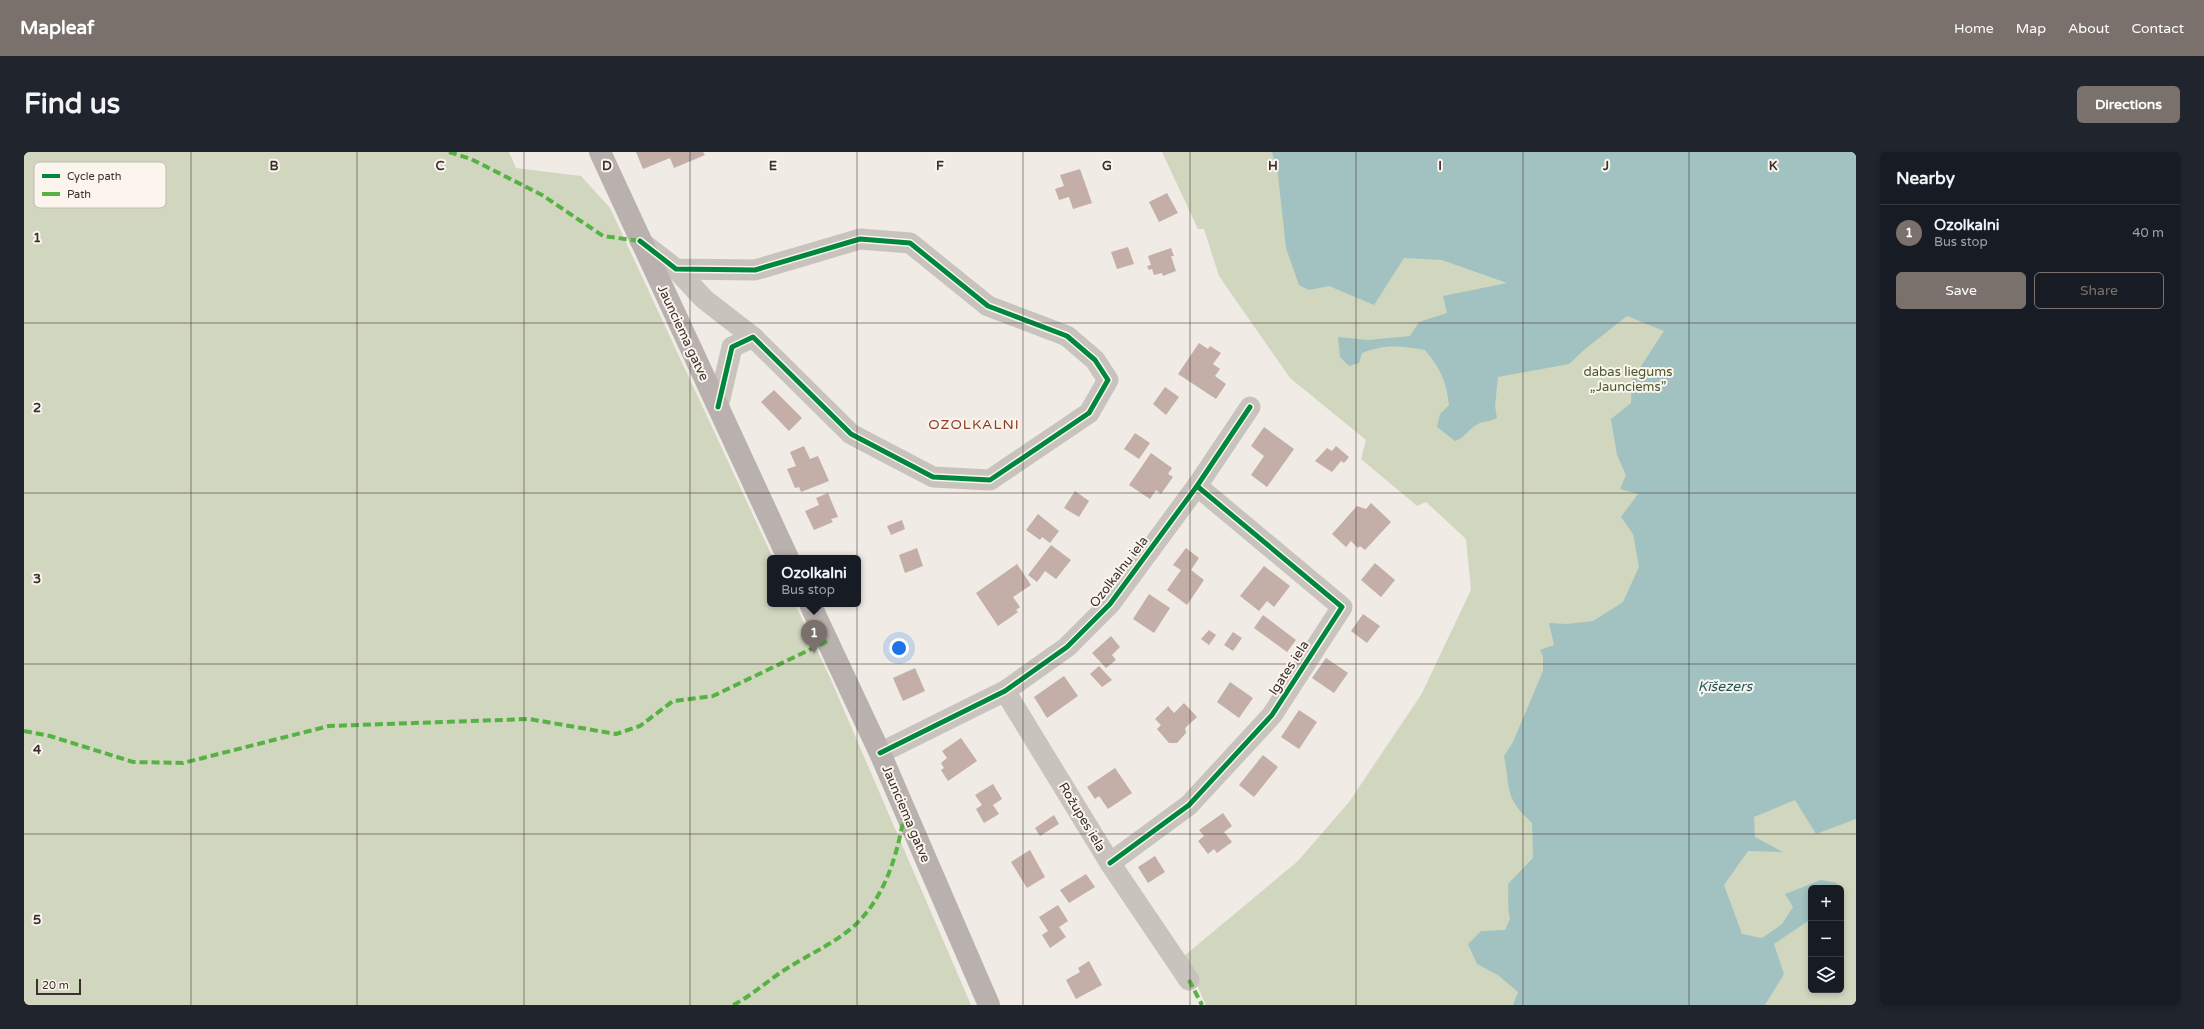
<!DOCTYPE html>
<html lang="en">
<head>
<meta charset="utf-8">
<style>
  :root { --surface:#171b24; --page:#20242c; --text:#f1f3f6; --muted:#9ea1a6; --line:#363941; --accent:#7a716c }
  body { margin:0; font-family:"Varela Round",sans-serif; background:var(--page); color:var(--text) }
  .controls { position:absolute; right:12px; bottom:12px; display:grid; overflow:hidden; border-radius:6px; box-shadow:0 2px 6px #0003 }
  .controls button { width:36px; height:36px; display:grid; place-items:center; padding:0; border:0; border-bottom:1px solid var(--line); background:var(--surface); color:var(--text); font:20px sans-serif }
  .scale { position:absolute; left:12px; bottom:10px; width:45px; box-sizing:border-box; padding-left:4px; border:2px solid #3b302b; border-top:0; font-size:11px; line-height:14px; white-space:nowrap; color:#3b302b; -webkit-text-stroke:3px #fbf5ee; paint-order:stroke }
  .you { position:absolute; left:875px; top:496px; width:14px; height:14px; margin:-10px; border:3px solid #fff; border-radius:50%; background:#1a73e8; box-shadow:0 0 0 6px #1a73e833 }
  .badge { display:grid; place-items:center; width:26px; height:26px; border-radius:50%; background:var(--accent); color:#fff; font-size:13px; font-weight:700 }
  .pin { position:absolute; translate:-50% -33px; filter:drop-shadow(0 1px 2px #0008) }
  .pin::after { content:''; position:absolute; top:21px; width:14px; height:12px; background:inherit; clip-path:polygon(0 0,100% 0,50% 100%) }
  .popup { position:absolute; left:743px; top:403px; width:94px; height:52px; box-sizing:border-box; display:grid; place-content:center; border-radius:6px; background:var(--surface); filter:drop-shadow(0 1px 3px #0005); font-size:13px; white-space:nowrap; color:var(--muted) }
  .popup b { font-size:15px; color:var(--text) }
  .popup::after { content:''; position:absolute; left:50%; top:100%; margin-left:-8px; border:8px solid transparent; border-top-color:var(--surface) }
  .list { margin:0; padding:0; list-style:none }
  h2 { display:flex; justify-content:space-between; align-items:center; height:52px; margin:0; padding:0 16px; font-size:17px }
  h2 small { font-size:13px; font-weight:400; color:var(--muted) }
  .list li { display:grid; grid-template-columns:26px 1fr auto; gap:12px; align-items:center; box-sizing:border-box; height:56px; padding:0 16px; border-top:1px solid var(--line) }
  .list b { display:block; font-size:15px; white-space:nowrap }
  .list p { margin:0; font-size:13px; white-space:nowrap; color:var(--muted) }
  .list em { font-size:13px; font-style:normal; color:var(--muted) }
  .actions { display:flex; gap:8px; padding:12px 16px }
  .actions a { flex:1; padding:9px 0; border:1px solid var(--accent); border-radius:6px; text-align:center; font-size:14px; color:var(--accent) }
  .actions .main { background:var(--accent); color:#fff }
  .icon { flex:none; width:22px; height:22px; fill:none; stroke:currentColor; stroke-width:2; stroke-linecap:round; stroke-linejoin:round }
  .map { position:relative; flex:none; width:1832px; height:853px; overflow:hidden; border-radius:6px }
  header { display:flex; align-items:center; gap:24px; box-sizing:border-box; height:56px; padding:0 20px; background:var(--accent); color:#fff }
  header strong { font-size:19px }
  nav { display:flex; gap:22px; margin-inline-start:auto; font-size:14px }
  .intro { display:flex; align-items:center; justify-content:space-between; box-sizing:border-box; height:96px; padding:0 24px }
  h1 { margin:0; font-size:28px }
  .button { padding:10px 18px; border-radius:6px; background:var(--accent); color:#fff; font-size:14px; font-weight:700 }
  main { display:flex; gap:24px; padding:0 24px }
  aside { flex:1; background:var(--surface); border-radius:6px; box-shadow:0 2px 6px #0003 }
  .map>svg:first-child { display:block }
</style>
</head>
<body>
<header>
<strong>Mapleaf</strong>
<nav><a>Home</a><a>Map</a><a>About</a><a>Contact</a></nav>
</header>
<div class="intro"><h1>Find us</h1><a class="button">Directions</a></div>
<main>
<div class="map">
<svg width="1832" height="853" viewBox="0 0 1832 853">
  <rect width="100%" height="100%" fill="#f0ebe5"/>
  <!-- green -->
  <g fill="#d1d6bf" fill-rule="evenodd">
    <polygon points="0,0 485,0 492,16 557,24 586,56 749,406 746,406 746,452 771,452 807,528 947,853 0,853"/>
    <path d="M1138 0H1832V853H1182L1160 804 1274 709 1325 650 1397 543 1447 438 1442 387 1402 350 1393 354 1337 307 1342 288 1266 226 1195 124 1180 77H1174ZM1787 736H1817V838H1787Z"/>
  </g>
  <!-- water -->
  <path fill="#a1c2c1" d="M1248 0H1832V667L1792 682 1771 648 1730 665 1731 685 1759 700 1724 699 1700 733 1718 782 1738 786 1758 772 1769 755 1761 742 1797 728 1813 731V736H1787V767L1750 792 1760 822 1741 853H1489L1494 840 1474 823 1453 812 1444 792 1457 779 1481 778 1486 767C1483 754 1485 745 1484 732L1509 706 1508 671C1480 645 1487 639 1480 604L1489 590 1519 519V504L1516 498 1530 493 1525 471 1543 472 1569 469 1599 450 1615 415 1609 382 1597 365 1614 342 1596 337 1602 323 1593 303 1587 267 1607 251 1608 228 1640 179 1603 164 1560 198 1545 212 1474 225 1471 254 1473 266C1466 270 1459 269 1454 272 1445 276 1441 286 1431 289L1413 275 1416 262 1425 253C1422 228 1417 218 1401 198 1376 194 1362 192 1338 201L1335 211 1325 214 1316 205 1314 185 1344 188 1386 184 1395 170 1423 161 1419 144 1483 131 1418 108 1380 106 1350 153 1305 134 1285 138 1275 133 1262 96 1254 23Z"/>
  <!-- building -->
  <g fill="#c3afa7">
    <polygon points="612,0 679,0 681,3 650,16 646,6 619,17"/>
    <polygon points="1056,17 1068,51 1049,57 1045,45 1035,48 1031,37 1040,34 1036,23"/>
    <polygon points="1143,41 1154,61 1135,70 1125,50"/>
    <polygon points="1104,95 1110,112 1093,117 1087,100"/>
    <polygon points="1147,96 1150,104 1147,104 1152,119 1139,124 1138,121 1130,123 1128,117 1125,118 1123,114 1127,113 1124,104"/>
    <polygon points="1175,191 1184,197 1186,194 1197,201 1189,212 1196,217 1191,224 1202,232 1192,247 1154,222"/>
    <polygon points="1141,235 1155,245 1142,263 1129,252"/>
    <polygon points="750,238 778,266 765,279 737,250"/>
    <polygon points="1240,275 1270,297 1243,335 1227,323 1240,304 1227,294"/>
    <polygon points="1111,281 1126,291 1115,307 1100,297"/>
    <polygon points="780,294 786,307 794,304 805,329 777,340 775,335 771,336 763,317 772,314 766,300"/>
    <polygon points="1312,294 1325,305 1320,311 1317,309 1308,320 1291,309 1303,296 1308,299"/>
    <polygon points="1127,301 1148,316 1144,322 1149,325 1137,342 1132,338 1126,347 1105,333"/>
    <polygon points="1051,339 1065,349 1055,365 1040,356"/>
    <polygon points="804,341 814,365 807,367 809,370 790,378 781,359 795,353 792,346"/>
    <polygon points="1347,351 1367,370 1341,398 1336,394 1334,396 1327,389 1322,395 1308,382 1333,354 1342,357"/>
    <polygon points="1014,362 1035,379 1026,391 1018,385 1016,388 1002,378"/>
    <polygon points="878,368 881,377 867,383 863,374"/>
    <polygon points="1027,393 1047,408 1032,427 1021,419 1013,430 1004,423"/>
    <polygon points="893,396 899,414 881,421 875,403"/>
    <polygon points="1162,396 1175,406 1167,418 1180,428 1163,453 1143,438 1157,418 1149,413"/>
    <polygon points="1351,411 1371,428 1357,445 1337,428"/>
    <polygon points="993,412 1007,433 989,445 996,455 992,458 994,460 974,474 952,441"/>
    <polygon points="1240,414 1266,434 1250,455 1243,449 1235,459 1216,444"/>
    <polygon points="1125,442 1146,456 1130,481 1109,467"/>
    <polygon points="1339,462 1356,474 1343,491 1327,479"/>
    <polygon points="1239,463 1272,488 1263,500 1230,476"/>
    <polygon points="1185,478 1192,483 1185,493 1177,487"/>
    <polygon points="1209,480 1218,486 1209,499 1200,493"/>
    <polygon points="1087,484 1096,495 1088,503 1092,508 1082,516 1068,501"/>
    <polygon points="1302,506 1324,521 1310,541 1288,526"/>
    <polygon points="1075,514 1088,528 1078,535 1066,522"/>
    <polygon points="891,516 901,539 879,549 869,526"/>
    <polygon points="1040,524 1054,544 1023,566 1010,545"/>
    <polygon points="1206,530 1229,546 1215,566 1193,550"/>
    <polygon points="1160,551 1173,565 1161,576 1162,581 1153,591 1145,591 1133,577 1137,573 1131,567 1144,554 1150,561"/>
    <polygon points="1275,558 1293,570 1275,597 1257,585"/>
    <polygon points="937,586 953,609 924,629 917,618 920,616 917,611 923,606 918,599"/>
    <polygon points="1239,603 1254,615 1230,645 1215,633"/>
    <polygon points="1091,616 1108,641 1084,657 1075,644 1071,647 1063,635"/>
    <polygon points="969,632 978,647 969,653 975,662 960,671 952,657 958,653 951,643"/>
    <polygon points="1199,661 1208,674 1200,680 1208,690 1193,701 1190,697 1184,702 1174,689 1180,684 1175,678"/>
    <polygon points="1030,663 1035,672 1016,684 1011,676"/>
    <polygon points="1006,698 1021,725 1003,736 987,710"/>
    <polygon points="1131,704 1141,720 1124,731 1114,715"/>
    <polygon points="1062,722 1071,735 1045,751 1036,738"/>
    <polygon points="1034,753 1044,769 1035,775 1042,785 1026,796 1018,783 1024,779 1015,765"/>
    <polygon points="1065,809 1078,833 1052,847 1042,828 1056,820 1054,816"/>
  </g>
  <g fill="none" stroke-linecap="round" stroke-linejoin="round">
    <!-- minor -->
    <g stroke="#c9c3be" stroke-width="21">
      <polyline points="616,89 652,117 731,118 836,87 886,91 964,154 1043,184 1071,208 1084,228 1065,261 966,328 909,325 827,282 729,185 708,195 694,255"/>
      <polyline points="652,117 680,147 729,185"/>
      <polyline points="981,539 1086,711 1165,828"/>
      <polyline points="856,601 981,539 1043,495 1086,452 1173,334 1226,255"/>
      <polyline points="1086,711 1165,653 1248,563 1318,455 1173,334"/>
    </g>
    <!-- major -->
    <g stroke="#b8b1ad" stroke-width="22">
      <polyline points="576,0 764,406"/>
      <polyline points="786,452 856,601 965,853"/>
    </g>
    <!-- quiet -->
    <g stroke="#57b246" stroke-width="4" stroke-dasharray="8 4" stroke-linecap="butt">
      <polyline points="425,0 447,7 518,43 579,84 616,89"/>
      <polyline points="0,579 26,584 109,610 159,611 305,574 505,567 592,582 616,574 649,549 689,544 804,489"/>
      <polyline points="1165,828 1178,853"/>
      <path d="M709 853C731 842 746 826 767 814 788 801 810 791 829 775 862 745 874 701 881 658"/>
    </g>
    <!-- cycleway casing -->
    <g stroke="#fbf5ee" stroke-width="8">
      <g id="cycleway">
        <polyline points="616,89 652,117 731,118 836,87 886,91 964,154 1043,184 1071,208 1084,228 1065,261 966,328 909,325 827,282 729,185 708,195 694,255"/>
        <polyline points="856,601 981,539 1043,495 1086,452 1173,334 1226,255"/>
        <polyline points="1086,711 1165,653 1248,563 1318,455 1173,334"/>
      </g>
    </g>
    <!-- cycleway -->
    <use href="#cycleway" stroke="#00873e" stroke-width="5"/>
  </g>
  <!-- grid -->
  <path fill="none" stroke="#3b302b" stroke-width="1" stroke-opacity="0.55" d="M167 0V853M333 0V853M500 0V853M666 0V853M833 0V853M999 0V853M1166 0V853M1332 0V853M1499 0V853M1665 0V853M0 171H1832M0 341H1832M0 512H1832M0 682H1832"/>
  <g text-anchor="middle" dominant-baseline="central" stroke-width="4" stroke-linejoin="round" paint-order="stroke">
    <!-- street labels -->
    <g font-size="13" fill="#3b302b" stroke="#fbf5ee">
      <text transform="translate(659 181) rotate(65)">Jaunciema gatve</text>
      <text transform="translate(1095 420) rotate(-52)">Ozolkalnu iela</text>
      <text transform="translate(1265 516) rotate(-57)">Igates iela</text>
      <text transform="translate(882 662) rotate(67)">Jaunciema gatve</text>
      <text transform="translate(1058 665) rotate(59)">Rožupes iela</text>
    </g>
    <!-- park labels -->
    <g font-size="13" fill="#4a5a2e" stroke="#fbf5ee">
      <text x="1604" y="220">dabas liegums<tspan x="1604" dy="15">„Jaunciems”</tspan></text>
    </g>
    <!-- neighbourhood labels -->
    <g font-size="14" letter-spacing="1" fill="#8c3b22" stroke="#fbf5ee">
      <text x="950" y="272">OZOLKALNI</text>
    </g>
    <!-- water labels -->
    <g font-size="14" font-style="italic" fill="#1f5a5e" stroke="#fbf5ee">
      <text x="1701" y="534">Ķīšezers</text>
    </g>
  </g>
  <!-- legend -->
  <rect x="10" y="10" width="132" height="46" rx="6" fill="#fbf5ee" stroke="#c1bab4" stroke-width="1"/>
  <rect x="18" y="22" width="18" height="4" fill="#00873e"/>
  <rect x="18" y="40" width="18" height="4" fill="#57b246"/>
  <g font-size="11" fill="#3b302b">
    <text x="43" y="28">Cycle path</text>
    <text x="43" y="46">Path</text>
  </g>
  <g font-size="13" text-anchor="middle" font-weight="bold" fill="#3b302b" stroke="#fbf5ee" stroke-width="4" stroke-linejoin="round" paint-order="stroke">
    <text x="250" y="18">B</text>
    <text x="416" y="18">C</text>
    <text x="583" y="18">D</text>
    <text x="749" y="18">E</text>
    <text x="916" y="18">F</text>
    <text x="1083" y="18">G</text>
    <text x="1249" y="18">H</text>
    <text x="1416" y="18">I</text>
    <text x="1582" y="18">J</text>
    <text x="1749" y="18">K</text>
    <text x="13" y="90">1</text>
    <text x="13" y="260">2</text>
    <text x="13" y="431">3</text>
    <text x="13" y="602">4</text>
    <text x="13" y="772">5</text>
  </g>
</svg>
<div class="controls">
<button>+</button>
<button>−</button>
<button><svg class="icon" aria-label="layers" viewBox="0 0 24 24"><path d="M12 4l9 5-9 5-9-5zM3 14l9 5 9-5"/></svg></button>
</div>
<div class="scale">20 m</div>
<div class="you"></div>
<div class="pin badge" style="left:790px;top:501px">1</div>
<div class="popup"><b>Ozolkalni</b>Bus stop</div>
</div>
<aside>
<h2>Nearby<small></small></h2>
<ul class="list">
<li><span class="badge">1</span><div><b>Ozolkalni</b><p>Bus stop</p></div><em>40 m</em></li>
</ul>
<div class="actions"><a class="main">Save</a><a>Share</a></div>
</aside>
</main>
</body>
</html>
